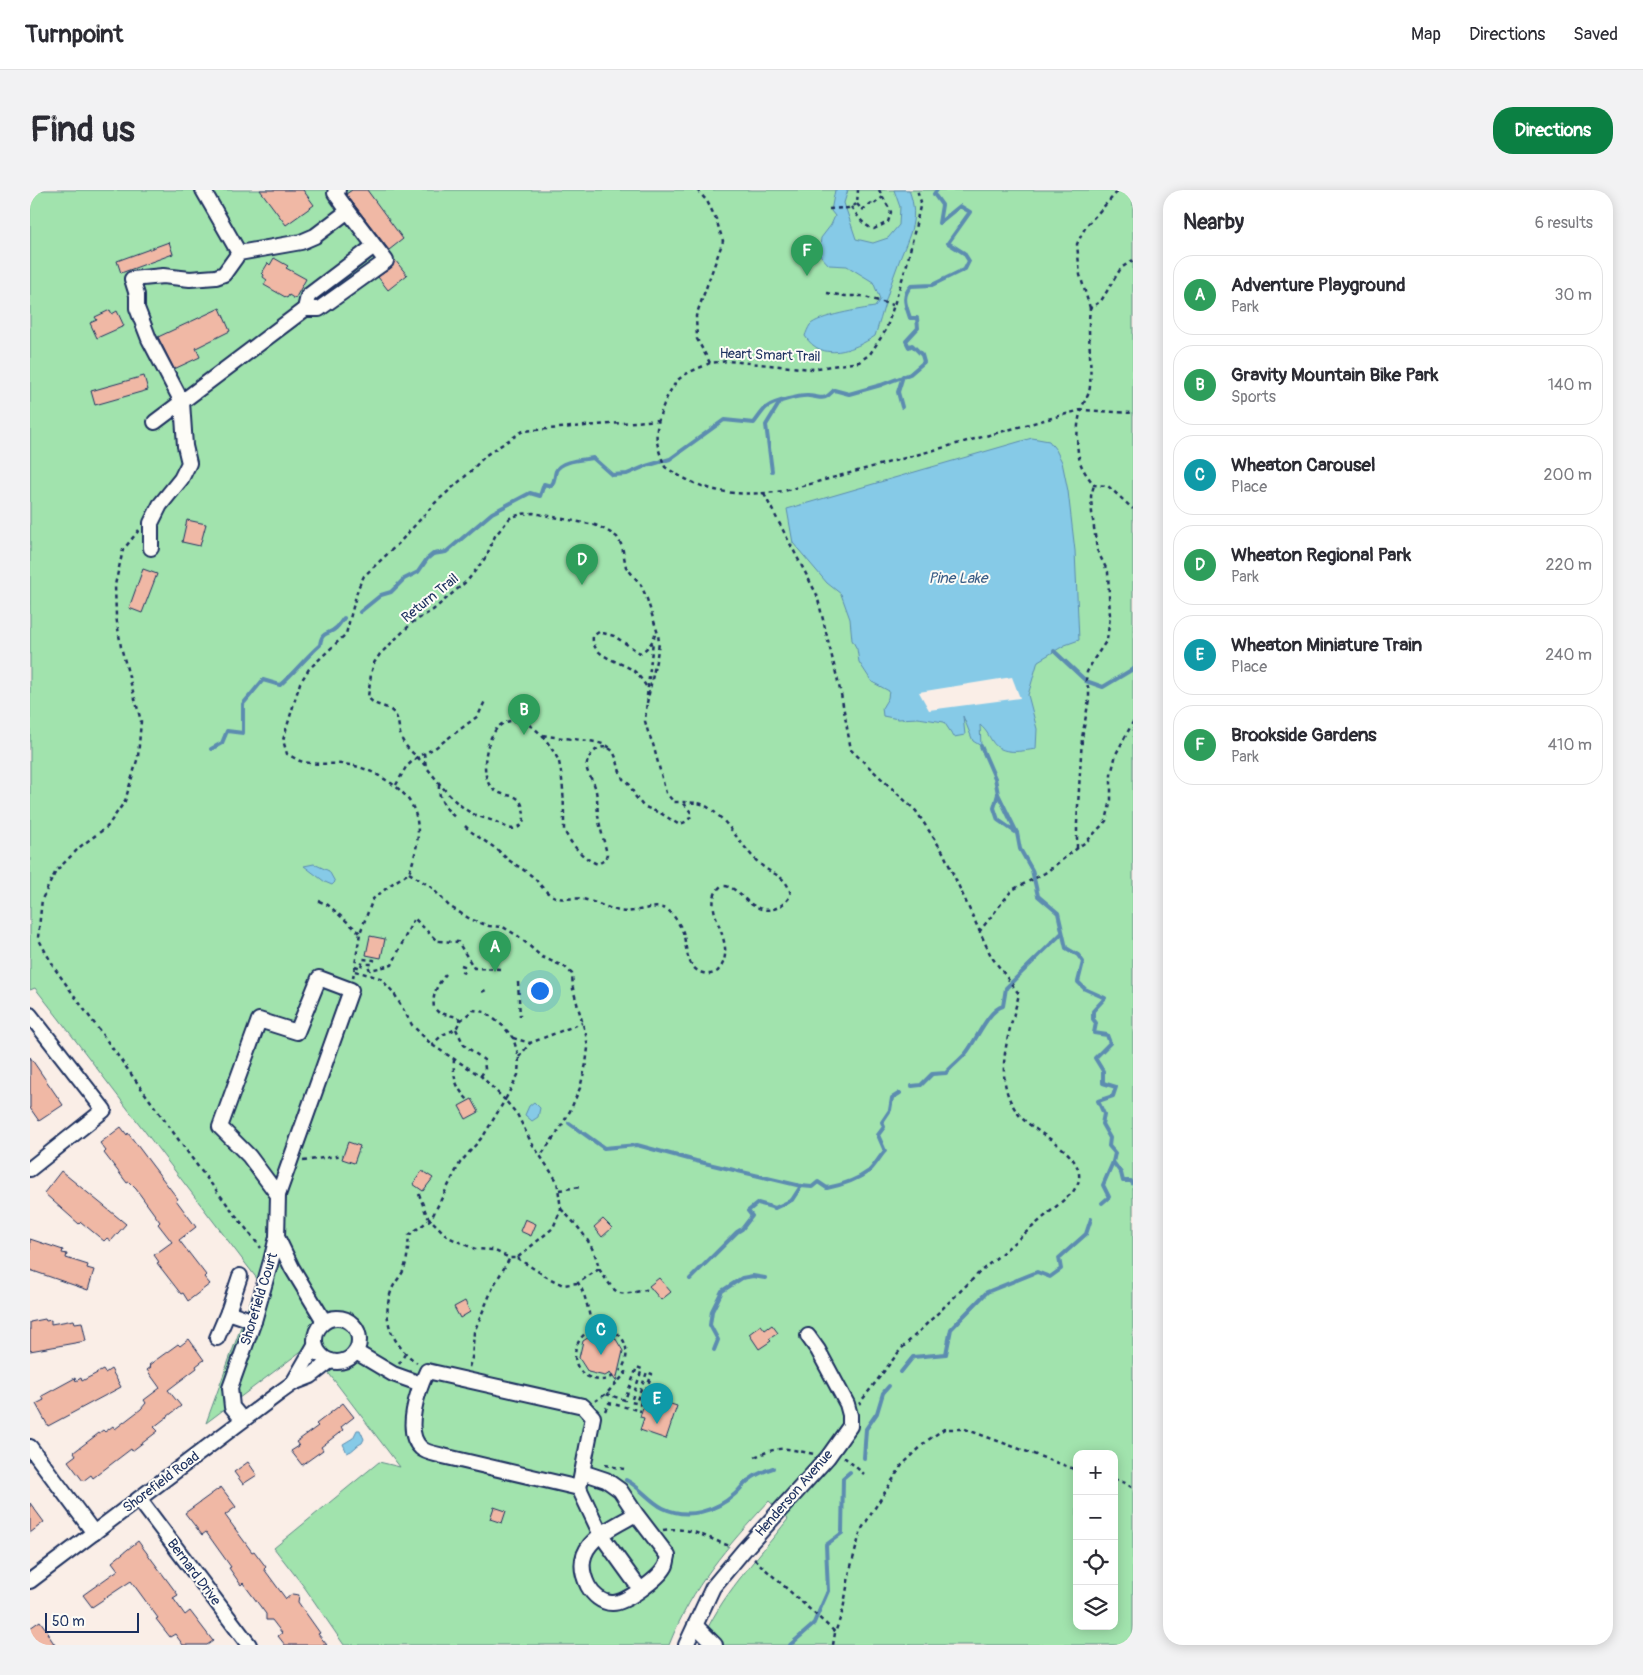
<!DOCTYPE html>
<html lang="en">
<head>
<meta charset="utf-8">
<style>
  :root { --surface:#fff; --page:#f2f2f3; --text:#2b2b33; --muted:#7c7c81; --line:#e1e1e2; --accent:#0b8043 }
  body { margin:0; font-family:Pangolin,sans-serif; background:var(--page); color:var(--text) }
  .controls { position:absolute; right:15px; bottom:15px; display:grid; overflow:hidden; border-radius:10px; box-shadow:0 2px 12px #0003 }
  .controls button { width:45px; height:45px; display:grid; place-items:center; padding:0; border:0; border-bottom:1px solid var(--line); background:var(--surface); color:var(--text); font:25px sans-serif }
  .scale { position:absolute; left:15px; bottom:12px; width:94px; box-sizing:border-box; padding-left:5px; border:2px solid #1b2f5e; border-top:0; font-size:14px; line-height:18px; white-space:nowrap; color:#1b2f5e; -webkit-text-stroke:4px #fdfcf7; paint-order:stroke }
  .you { position:absolute; left:509px; top:800px; width:18px; height:18px; margin:-12px; border:4px solid #fff; border-radius:50%; background:#1a73e8; box-shadow:0 0 0 8px #1a73e833 }
  .badge { display:grid; place-items:center; width:32px; height:32px; border-radius:50%; background:var(--accent); color:#fff; font-size:16px; font-weight:700 }
  .pin { position:absolute; translate:-50% -41px; filter:drop-shadow(0 1px 2px #0008) }
  .pin::after { content:''; position:absolute; top:26px; width:18px; height:15px; background:inherit; clip-path:polygon(0 0,100% 0,50% 100%) }
  .list { margin:0; padding:0; list-style:none }
  h2 { display:flex; justify-content:space-between; align-items:center; height:65px; margin:0; padding:0 20px; font-size:21px }
  h2 small { font-size:16px; font-weight:400; color:var(--muted) }
  .list li { display:grid; grid-template-columns:32px 1fr auto; gap:15px; align-items:center; box-sizing:border-box; height:80px; margin:0 10px 10px; padding:0 10px; border:1px solid var(--line); border-radius:20px }
  .list b { display:block; font-size:19px; white-space:nowrap }
  .list p { margin:0; font-size:16px; white-space:nowrap; color:var(--muted) }
  .list em { font-size:16px; font-style:normal; color:var(--muted) }
  .icon { flex:none; width:28px; height:28px; fill:none; stroke:currentColor; stroke-width:2; stroke-linecap:round; stroke-linejoin:round }
  .map { position:relative; flex:none; width:1103px; height:1455px; overflow:hidden; border-radius:20px }
  header { display:flex; align-items:center; gap:30px; box-sizing:border-box; height:70px; padding:0 25px; background:var(--surface); border-bottom:1px solid var(--line) }
  header strong { font-size:24px }
  nav { display:flex; gap:28px; margin-inline-start:auto; font-size:18px }
  .intro { display:flex; align-items:center; justify-content:space-between; box-sizing:border-box; height:120px; padding:0 30px }
  h1 { margin:0; font-size:35px }
  .button { padding:12px 22px; border-radius:20px; background:var(--accent); color:#fff; font-size:18px; font-weight:700 }
  main { display:flex; gap:30px; padding:0 30px }
  aside { flex:1; background:var(--surface); border-radius:20px; box-shadow:0 2px 12px #0003 }
  .map>svg:first-child { display:block }
</style>
</head>
<body>
<header>
<strong>Turnpoint</strong>
<nav><a>Map</a><a>Directions</a><a>Saved</a></nav>
</header>
<div class="intro"><h1>Find us</h1><a class="button">Directions</a></div>
<main>
<div class="map">
<svg width="1103" height="1455" viewBox="0 0 1103 1455">
  <rect width="100%" height="100%" fill="#faeee7"/>
  <filter id="ink" filterUnits="userSpaceOnUse"><feTurbulence type="fractalNoise" baseFrequency=".02" numOctaves="2"/><feDisplacementMap in="SourceGraphic" scale="10" xChannelSelector="R" yChannelSelector="G"/><feConvolveMatrix kernelMatrix="1 2 1 2 8 2 1 2 1" color-interpolation-filters="sRGB"/></filter>
  <g filter="url(#ink)">
    <!-- green -->
    <path fill="#a1e3ad" stroke="#5e8986" fill-rule="evenodd" d="M0 0H1103V1455H670C690 1405 726 1371 758 1329L739 1311C696 1358 663 1395 639 1455H314L275 1398 244 1358 349 1272 370 1277 278 1156 176 1233 228 1090 30 830 5 798 0 800ZM1047 1264H1084V1436H1047Z"/>
    <!-- water -->
    <g fill="#86cae7" stroke="#5b8cb0">
      <path d="M805 0H818L814 13 826 49 843 53 858 48 869 35 870 17 864 0H879C891 32 877 48 867 77 858 99 853 123 845 146 824 160 792 173 775 146 776 143 778 138 780 135 788 126 831 119 845 117L850 109 843 92 817 76 799 75 789 64 791 48 801 35 805 26 801 21Z"/>
      <path d="M1002 248 1019 251 1026 260 1032 272 1038 301 1045 361 1049 450 1035 455 1008 471 998 505 1007 539 1006 559C992 561 971 566 962 551 958 545 957 541 950 535L951 556 943 551 933 526 935 545 924 547 914 532 888 528 868 529 853 526 852 518 858 508 859 501 842 492 829 472 827 459 822 450 820 429 811 404 797 393 763 353 757 319Z"/>
      <polygon points="284,674 299,681 305,692 302,695 295,692 274,676"/>
      <polygon points="504,912 510,918 508,927 502,931 495,925 499,916"/>
      <path d="M327 1240H330L334 1249 332 1253C326 1255 324 1261 317 1263L313 1254 323 1248Z"/>
    </g>
    <!-- pier -->
    <polygon fill="#faeee7" points="982,487 990,508 899,520 889,502"/>
    <g fill="none" stroke-linecap="round" stroke-linejoin="round">
      <!-- stream -->
      <g stroke="#5b8cb0" stroke-width="4">
        <polyline points="872,217 868,202 873,186"/>
        <polyline points="742,281 736,235 750,212"/>
        <path d="M330 422 351 405 361 402 374 389 388 382 397 369 403 364 416 362 462 323 500 303 510 306 514 294 521 296C526 289 524 287 526 281 531 270 553 270 563 268L582 285 597 284 616 276 640 269 694 230 724 233C728 228 732 221 737 217 743 212 771 205 779 206 792 207 793 212 804 200L819 204 851 195 880 184 894 172 892 165 882 155 879 157 876 151 888 138 887 128H880C876 115 871 107 881 96L902 95 935 79 939 71 934 63 918 53 940 22 930 16 909 33 912 15 904 4 907 0"/>
        <polyline points="1024,461 1056,491 1073,497 1103,479"/>
        <polyline points="951,556 965,588 968,604 964,618 968,630 987,643 990,659 1002,680 1008,706 1028,723 1036,758 1048,765 1053,772 1048,792 1055,799 1075,808 1063,821 1063,829 1066,833 1064,843 1077,845 1080,853 1065,868 1073,881 1073,893 1086,897 1083,906 1068,911 1074,924 1072,934 1080,948 1079,956 1085,963 1083,972 1091,983 1093,991 1101,991 1103,994"/>
        <path d="M181 559 192 553 197 541 213 543V514L233 490 250 495C265 482 276 467 290 455 292 440 298 446 306 438 309 436 311 431 314 428"/>
        <polyline points="968,604 987,643"/>
        <path d="M882 896 891 895 902 884 916 883C922 876 930 870 936 863 946 851 958 820 973 816L976 798 1032 743"/>
        <polyline points="539,933 574,958 607,955 666,971 771,996"/>
        <polyline points="1072,1013 1079,1007 1073,995 1083,972"/>
        <path d="M660 1089 707 1042 712 1039 722 1026 718 1021 728 1013 745 1018 762 1010 771 996 782 997 788 992 797 998C812 995 827 990 839 981 844 977 850 966 855 961L848 945 854 937 852 932 860 920 862 908 870 903"/>
        <polyline points="684,1160 688,1150 680,1135 682,1121 692,1101 712,1088 723,1086 735,1088"/>
        <polyline points="871,1182 883,1167 916,1164 921,1139 957,1102 1007,1082 1020,1087 1031,1079 1029,1068 1056,1044 1061,1029"/>
        <polyline points="834,1268 836,1239 847,1223 853,1203 859,1196"/>
        <path d="M596 1290C610 1297 619 1311 633 1318 658 1330 686 1321 705 1304 710 1300 713 1294 719 1290 726 1284 734 1281 743 1278"/>
        <polyline points="760,1455 783,1435 798,1401 796,1355 812,1343 813,1288 820,1282"/>
      </g>
    </g>
    <!-- building -->
    <g fill="#f0b8a5" stroke="#1b2f5e">
      <polygon points="230,0 273,0 284,15 256,35"/>
      <polygon points="322,0 337,0 373,49 359,60 316,4"/>
      <polygon points="139,52 143,64 91,83 87,71"/>
      <polygon points="244,68 258,76 256,78 276,89 265,109 259,105 257,108 234,95 237,90 233,87 234,85 232,83 238,73 240,75"/>
      <polygon points="365,70 377,85 358,100 348,87 361,78"/>
      <polygon points="190,118 200,141 166,158 170,167 144,179 128,147"/>
      <polygon points="80,120 82,124 87,121 94,136 67,148 60,133 67,130 65,127"/>
      <polygon points="114,186 118,200 65,215 61,201"/>
      <polygon points="157,330 176,334 170,356 152,352"/>
      <polygon points="113,379 127,384 112,423 99,418"/>
      <polygon points="340,746 355,749 351,768 336,765"/>
      <polygon points="0,867 33,915 9,931 0,918"/>
      <polygon points="442,909 449,922 436,929 429,916"/>
      <polygon points="91,937 97,945 98,943 122,975 148,1009 146,1010 166,1037 149,1050 176,1085 174,1087 180,1094 158,1111 153,1103 151,1104 127,1073 129,1072 124,1065 142,1052 128,1034 130,1032 106,999 99,992 97,993 74,963 76,961 70,953"/>
      <polygon points="318,952 330,956 324,973 312,969"/>
      <polygon points="31,981 96,1034 81,1051 77,1048 74,1051 51,1032 49,1034 14,1003"/>
      <polygon points="392,981 403,988 393,1001 383,994"/>
      <polygon points="495,1029 506,1034 501,1046 490,1041"/>
      <polygon points="573,1029 582,1038 572,1047 564,1037"/>
      <polygon points="0,1049 33,1060 32,1063 37,1064 36,1068 58,1075 57,1078 64,1080 58,1100 0,1080"/>
      <polygon points="629,1088 641,1102 631,1110 619,1096"/>
      <polygon points="435,1111 440,1122 430,1128 424,1117"/>
      <polygon points="15,1129 16,1131 21,1130 21,1134 44,1130 45,1133 52,1132 56,1151 0,1161 0,1132"/>
      <polygon points="731,1135 735,1140 742,1135 748,1143 739,1149 741,1151 729,1159 719,1144"/>
      <polygon points="567,1142 584,1146 593,1161 586,1191 580,1183 575,1186 558,1182 549,1168 553,1151"/>
      <polygon points="159,1149 174,1170 166,1176 167,1178 138,1200 151,1216 124,1237 128,1241 102,1261 101,1259 63,1288 61,1285 53,1291 38,1271 46,1265 44,1262 73,1240 75,1242 83,1236 85,1239 111,1219 116,1213 114,1210 130,1198 117,1180 121,1177 119,1175 148,1154 150,1156"/>
      <polygon points="81,1179 91,1197 18,1236 6,1214 14,1210 12,1206 45,1188 46,1191 51,1188 52,1191 73,1180 75,1183"/>
      <polygon points="622,1208 647,1216 636,1249 610,1240 614,1228 610,1227 613,1217 618,1219"/>
      <polygon points="313,1213 324,1227 311,1237 313,1240 291,1257 293,1260 272,1275 261,1261 269,1256 266,1252 288,1236 286,1234"/>
      <polygon points="218,1272 227,1285 213,1294 204,1282"/>
      <polygon points="191,1297 206,1317 195,1325 222,1362 224,1361 236,1377 234,1379 256,1409 262,1404 269,1405 268,1412 290,1443 288,1444 297,1455 255,1455 248,1446 252,1443 242,1430 236,1430 236,1424 213,1393 211,1395 199,1378 201,1377 176,1342 172,1345 155,1323"/>
      <polygon points="0,1313 14,1332 0,1343"/>
      <polygon points="464,1317 476,1321 472,1333 460,1329"/>
      <polygon points="108,1351 148,1405 143,1408 155,1425 160,1421 183,1451 177,1455 153,1455 145,1444 140,1447 126,1429 128,1428 101,1391 62,1417 53,1405 88,1380 82,1372"/>
      <polygon points="10,1431 18,1442 17,1443 25,1455 0,1455 0,1438"/>
    </g>
    <g fill="none" stroke-linecap="round" stroke-linejoin="round">
      <!-- minor casing -->
      <g stroke="#1b2f5e" stroke-width="18">
        <g id="minor">
          <polyline points="173,0 209,63"/>
          <polyline points="308,0 305,3 318,21"/>
          <polyline points="275,119 278,106 344,56"/>
          <polyline points="121,358 121,333 130,315 151,289 159,273 155,256 152,212 119,149 107,118 107,105 102,89 133,86 160,89 186,87 194,84 209,63 271,52 285,46 318,21 356,71 289,119 275,119 125,232"/>
          <polyline points="0,825 74,920 0,979"/>
          <polyline points="247,1047 262,1078 294,1131"/>
          <polyline points="198,1122 210,1086"/>
          <circle cx="307" cy="1150" r="22"/>
          <polyline points="187,1148 198,1122 224,1131"/>
          <polyline points="326,1162 363,1184 391,1194"/>
          <path d="M397 1181 553 1216 563 1227 549 1298 413 1266C407 1264 396 1263 391 1258 373 1242 388 1200 397 1181Z"/>
          <polyline points="263,1193 285,1155"/>
          <polyline points="213,1230 202,1217 200,1198 224,1131 241,1071 247,1047 248,1005 321,800 289,788 267,842 229,830 190,937 219,966 248,1005"/>
          <polyline points="0,1257 64,1343"/>
          <path d="M552 1282 576 1290 590 1300 606 1324 638 1366C637 1369 637 1374 635 1377 629 1388 595 1414 582 1413 572 1413 563 1405 558 1396 538 1356 576 1341 606 1324"/>
          <polyline points="549,1298 571,1345 610,1399"/>
          <polyline points="109,1309 219,1455"/>
          <polyline points="0,1391 249,1203 263,1193 281,1186 300,1171"/>
          <polyline points="665,1435 685,1455"/>
          <polyline points="656,1455 683,1397 714,1360 798,1267 820,1236 820,1225 817,1214 788,1160 778,1146"/>
        </g>
      </g>
      <!-- path -->
      <g stroke="#1b2f5e" stroke-width="2.5" stroke-dasharray="4 4" stroke-linecap="butt">
        <polyline points="667,0 677,11 686,29 693,51 666,126 667,149 680,173 698,171 781,179 829,172 840,164 856,140 877,74 891,12 887,0"/>
        <polyline points="827,14 832,20 843,12 844,14 853,7"/>
        <path d="M821 17C828 26 833 36 844 39L858 32 861 22 849 0"/>
        <polyline points="799,19 818,18 827,14 828,0"/>
        <path d="M1103 70 1091 78 1071 111 1060 118C1057 144 1062 169 1060 196 1059 208 1053 211 1051 221 1047 231 1046 257 1049 267 1050 277 1058 287 1064 295L1078 296 1103 319"/>
        <polyline points="797,103 815,106 831,106 863,115"/>
        <polyline points="1060,118 1050,85 1047,54 1056,36 1089,0"/>
        <path d="M680 173C670 178 657 182 649 189 637 201 624 234 627 251 628 260 632 269 635 277 676 304 706 307 754 301L1051 220 1103 223"/>
        <path d="M734 304 787 405 811 504 821 560 886 621 913 662 961 766 989 804C981 838 966 874 979 908 982 915 988 925 994 930 1010 945 1052 963 1049 989 1049 993 1045 998 1043 1002L951 1081 871 1159 829 1214"/>
        <polyline points="109,340 93,360 85,395 86,426 91,457 111,531 108,567 95,611 77,637 51,656 26,681 12,709 8,748 25,779 169,978 231,1058"/>
        <path d="M616 496C612 490 608 484 603 480 589 471 560 466 563 446L569 442 584 446 610 463C619 458 624 451 626 440"/>
        <polyline points="617,506 623,451"/>
        <path d="M617 513 627 466 629 453 628 444 617 409 611 395 596 377 592 356 587 347 576 340 565 335 503 323 491 324 480 328 465 346 456 367 438 390 403 420 383 432 350 464 344 473 341 484 338 507C346 518 355 514 363 522 371 530 367 543 374 553 379 561 386 565 392 572 407 589 418 608 438 621 446 627 457 628 466 632 473 635 482 643 490 636 493 634 494 630 494 626 492 596 474 612 461 597 449 583 456 541 474 533 494 524 512 543 522 559 524 563 528 568 529 572 534 594 534 618 534 640 540 653 554 670 568 674L575 670 577 664C574 651 570 638 568 625 567 615 568 605 564 594 561 587 555 581 557 573 559 564 568 556 577 557L583 561 587 570 589 579 593 589 600 595 605 606 613 616 632 624 648 634C655 633 659 631 662 624L653 612"/>
        <path d="M513 545C528 549 571 549 580 558"/>
        <polyline points="394,563 396,577"/>
        <polyline points="366,595 376,577 387,567 405,558 448,526 455,511"/>
        <path d="M409 595C408 609 416 620 426 628"/>
        <path d="M435 636C444 645 455 651 465 658 472 663 476 669 483 673 489 677 496 681 502 686 509 692 515 703 523 706 533 711 543 707 553 709 565 712 577 718 589 721 604 725 624 712 638 720 644 725 650 735 653 742 657 756 655 778 673 783 678 785 683 784 688 781 689 779 691 777 692 775 706 748 668 717 691 696 694 696 697 696 699 697 704 698 710 705 715 709 731 724 748 724 761 705 756 684 743 686 730 674 710 656 698 628 674 615 669 612 651 612 644 612L636 603 623 554 618 542 615 531 617 511"/>
        <polyline points="1047,658 1047,633 1052,548 1059,509 1059,500 1056,491 1057,482 1064,469 1077,450 1080,427 1078,382 1067,360 1062,323 1061,306 1064,295"/>
        <polyline points="379,683 401,697 419,716 440,729 459,736 473,737 488,746 512,767 535,777 542,784 543,799 556,845 558,858 556,874 550,898 540,921 529,940 511,965"/>
        <polyline points="289,711 298,715 330,743"/>
        <polyline points="949,742 982,700 1015,683 1058,650 1076,631 1081,610 1081,585 1086,564 1103,532"/>
        <polyline points="431,775 434,776 432,782 437,784"/>
        <polyline points="325,776 331,778 333,769 344,770 343,774 337,774 340,780 362,775 384,728 407,751 428,752 444,778 473,779"/>
        <path d="M325 781 350 788 364 803 382 835 402 855 451 886 475 910 454 945 430 973 401 1029 379 1045C378 1056 378 1066 375 1076 373 1085 365 1091 362 1099 350 1130 363 1155 387 1173"/>
        <path d="M416 784C407 795 402 804 404 818L409 823 428 827 430 831"/>
        <path d="M323 788 330 743 343 709 363 693 379 683C393 645 394 612 356 590 345 583 333 577 320 575 305 572 286 576 270 571 266 569 261 566 257 564L253 550 270 493 279 479 316 444 328 398 334 386 369 353 405 313 439 283 456 265 493 241 629 230"/>
        <polyline points="488,792 490,826"/>
        <polyline points="452,802 458,799"/>
        <polyline points="426,839 434,855 454,870 455,879 451,886"/>
        <polyline points="483,848 500,853 552,833"/>
        <polyline points="489,867 500,853"/>
        <path d="M424 869C423 887 425 897 439 911"/>
        <polyline points="273,971 313,965"/>
        <polyline points="529,1000 550,997"/>
        <polyline points="389,1004 397,1026 418,1047 445,1059 463,1060 480,1068 487,1068 523,1038 531,1019 527,991 501,952 487,924 475,910 488,885 489,867 483,848 473,836 455,822 443,820 430,831 426,839 412,845 402,855"/>
        <path d="M531 1019C548 1036 565 1055 569 1079L548 1093C557 1106 558 1123 563 1138"/>
        <polyline points="487,1068 517,1087 533,1095 548,1093"/>
        <path d="M569 1079C590 1110 586 1105 622 1099"/>
        <polyline points="369,1174 375,1164"/>
        <polyline points="439,1177 442,1168 444,1142 464,1095 480,1068"/>
        <path d="M583 1186C577 1190 571 1191 564 1189 529 1180 547 1127 581 1140 598 1146 601 1168 590 1181"/>
        <polyline points="576,1204 595,1210 607,1177 612,1179 601,1212 606,1213 617,1182 622,1184 610,1215 613,1217"/>
        <polyline points="565,1211 576,1204 596,1183 592,1179"/>
        <polyline points="575,1221 579,1213 611,1221"/>
        <path d="M725 1267C753 1254 755 1259 784 1264"/>
        <polyline points="814,1267 834,1284"/>
        <polyline points="575,1275 594,1279"/>
        <polyline points="1084,1289 1095,1293 1103,1298"/>
        <path d="M633 1340C660 1336 677 1348 702 1357"/>
        <polyline points="724,1369 805,1442"/>
        <polyline points="803,1455 805,1443 813,1420 820,1380 831,1340 872,1275 898,1250 914,1239 935,1239 1047,1280"/>
      </g>
      <!-- minor -->
      <use href="#minor" stroke="#fdfcf7" stroke-width="14"/>
    </g>
  </g>
  <g text-anchor="middle" dominant-baseline="central" stroke-width="4" stroke-linejoin="round" paint-order="stroke">
    <!-- street labels -->
    <g font-size="14" fill="#1b2f5e" stroke="#fdfcf7">
      <text transform="translate(740 165) rotate(2)">Heart Smart Trail</text>
      <text transform="translate(400 408) rotate(-39)">Return Trail</text>
      <text transform="translate(229 1109) rotate(-73)">Shorefield Court</text>
      <text transform="translate(131 1292) rotate(-37)">Shorefield Road</text>
      <text transform="translate(764 1303) rotate(-49)">Henderson Avenue</text>
      <text transform="translate(164 1382) rotate(53)">Bernard Drive</text>
    </g>
    <!-- water labels -->
    <g font-size="15" font-style="italic" fill="#3b5e87" stroke="#fdfcf7">
      <text x="928" y="388">Pine Lake</text>
    </g>
  </g>
</svg>
<div class="controls">
<button>+</button>
<button>−</button>
<button><svg class="icon" aria-label="locate" viewBox="0 0 24 24"><circle cx="12" cy="12" r="6"/><path d="M12 2v4M12 18v4M2 12h4M18 12h4"/></svg></button>
<button><svg class="icon" aria-label="layers" viewBox="0 0 24 24"><path d="M12 4l9 5-9 5-9-5zM3 14l9 5 9-5"/></svg></button>
</div>
<div class="scale">50 m</div>
<div class="you"></div>
<div class="pin badge" style="left:465px;top:782px;background:#2e9e5b">A</div>
<div class="pin badge" style="left:494px;top:545px;background:#2e9e5b">B</div>
<div class="pin badge" style="left:571px;top:1165px;background:#0f9aa8">C</div>
<div class="pin badge" style="left:552px;top:395px;background:#2e9e5b">D</div>
<div class="pin badge" style="left:627px;top:1234px;background:#0f9aa8">E</div>
<div class="pin badge" style="left:777px;top:86px;background:#2e9e5b">F</div>
</div>
<aside>
<h2>Nearby<small>6 results</small></h2>
<ul class="list">
<li><span class="badge" style="background:#2e9e5b">A</span><div><b>Adventure Playground</b><p>Park</p></div><em>30 m</em></li>
<li><span class="badge" style="background:#2e9e5b">B</span><div><b>Gravity Mountain Bike Park</b><p>Sports</p></div><em>140 m</em></li>
<li><span class="badge" style="background:#0f9aa8">C</span><div><b>Wheaton Carousel</b><p>Place</p></div><em>200 m</em></li>
<li><span class="badge" style="background:#2e9e5b">D</span><div><b>Wheaton Regional Park</b><p>Park</p></div><em>220 m</em></li>
<li><span class="badge" style="background:#0f9aa8">E</span><div><b>Wheaton Miniature Train</b><p>Place</p></div><em>240 m</em></li>
<li><span class="badge" style="background:#2e9e5b">F</span><div><b>Brookside Gardens</b><p>Park</p></div><em>410 m</em></li>
</ul>
</aside>
</main>
</body>
</html>
